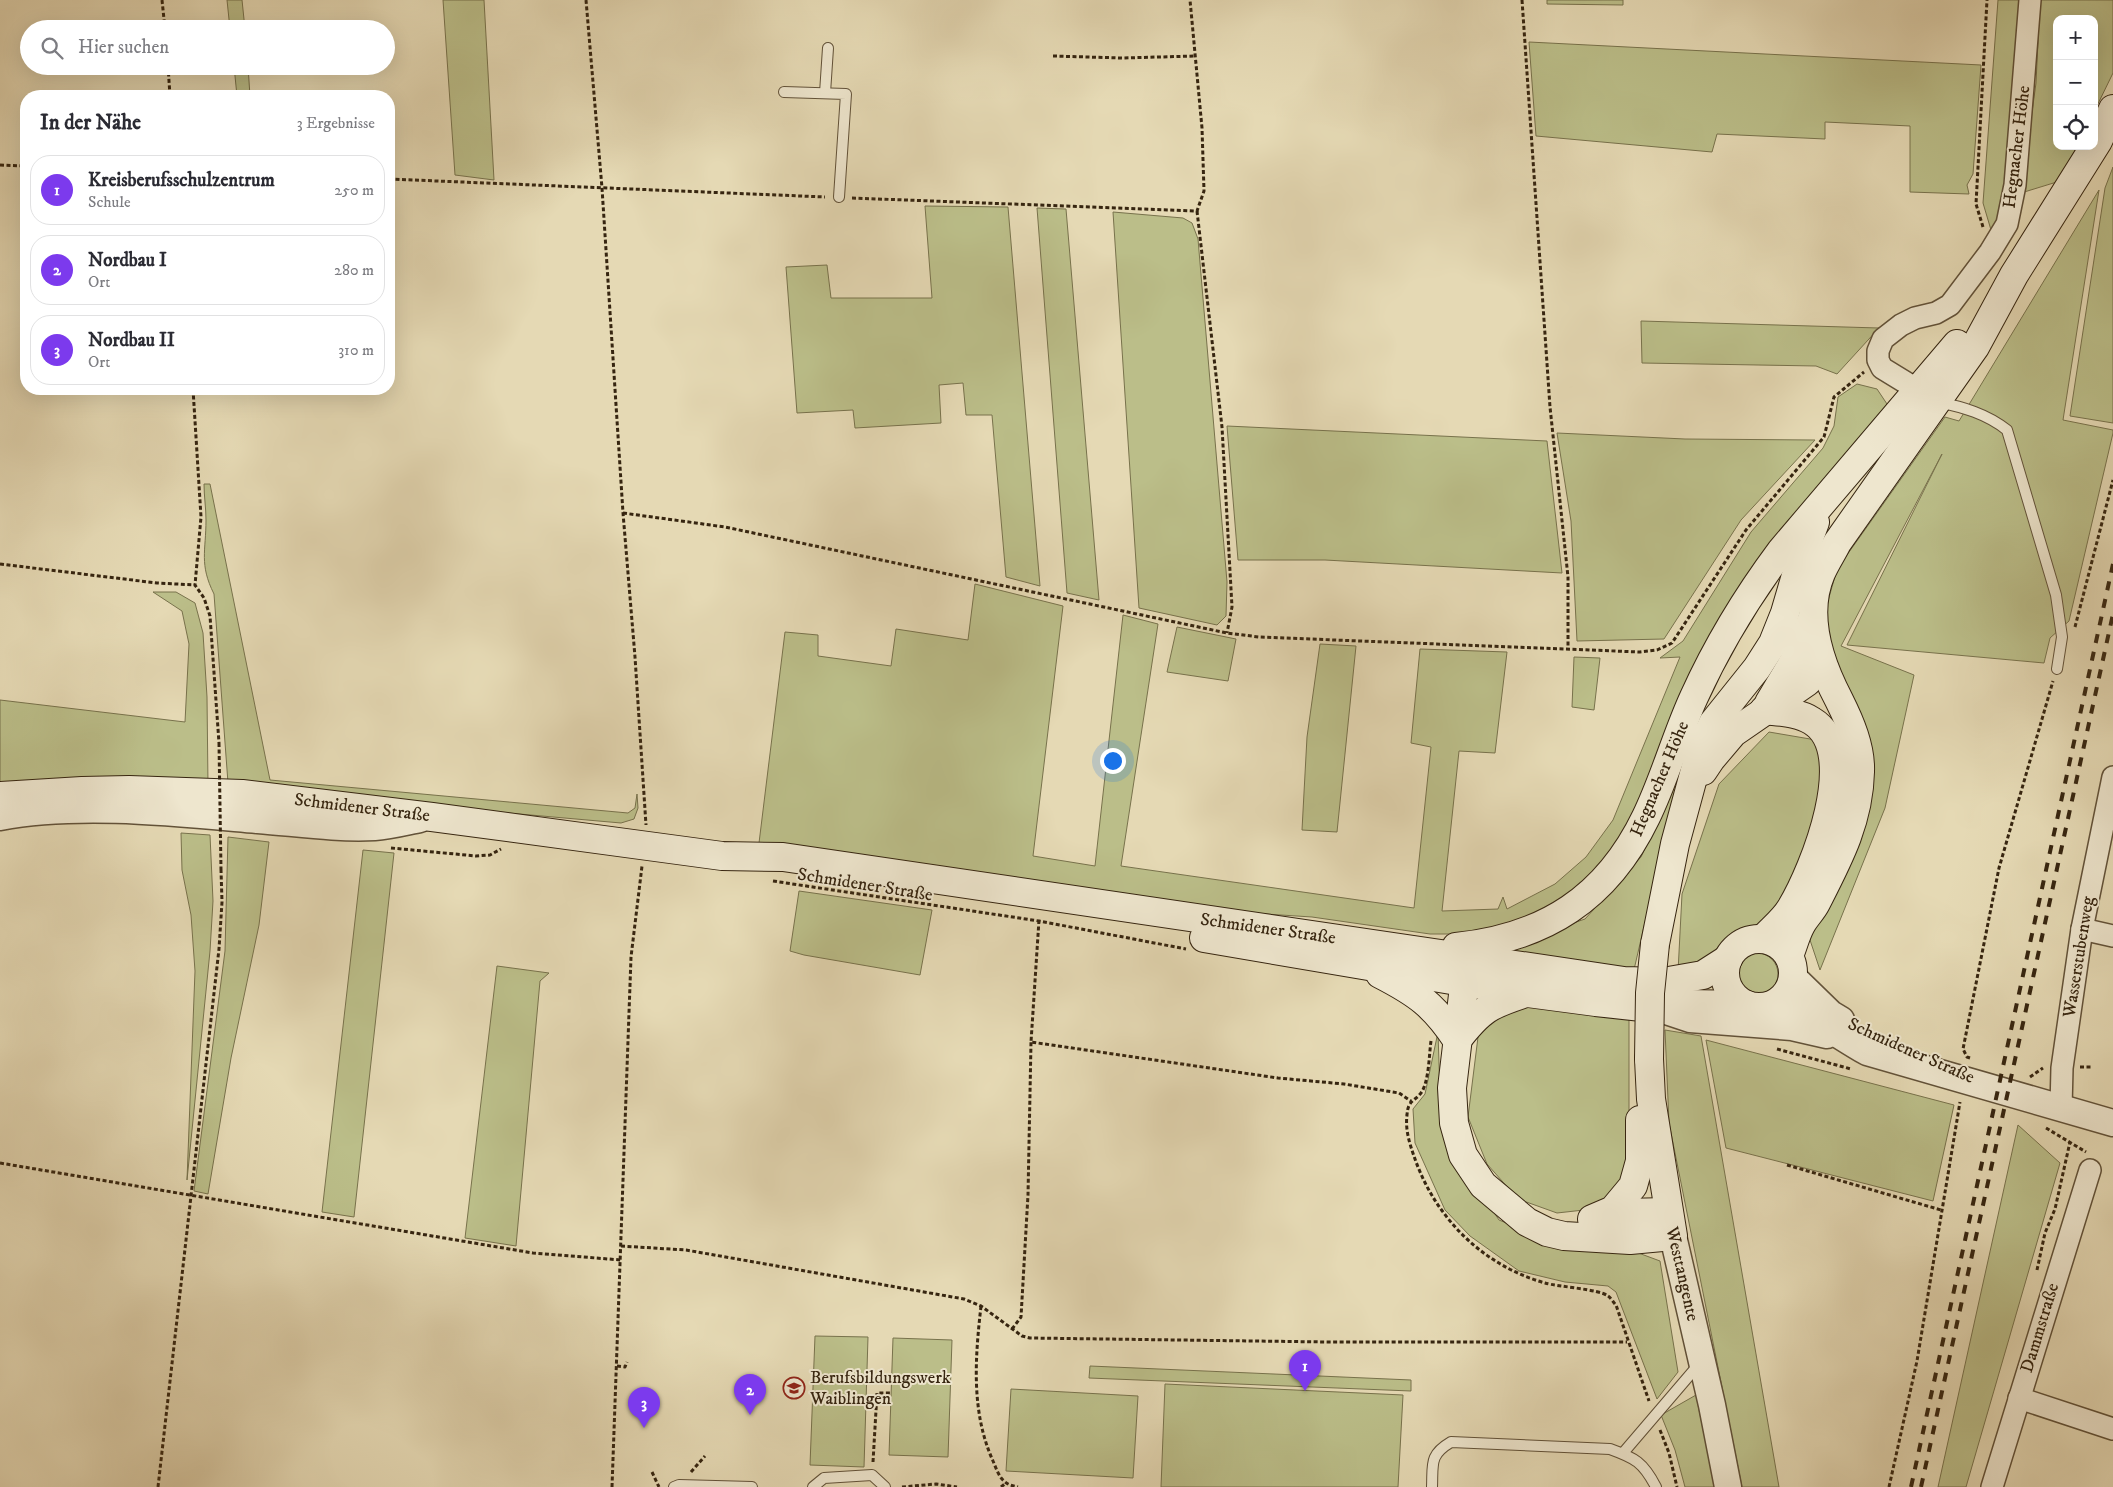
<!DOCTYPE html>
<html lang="de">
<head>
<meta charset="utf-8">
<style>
  :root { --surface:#fff; --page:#f2f2f3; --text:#2b2b33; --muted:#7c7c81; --line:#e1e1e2; --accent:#7c3aed }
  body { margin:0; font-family:"IM FELL DW Pica",serif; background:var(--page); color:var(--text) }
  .controls { position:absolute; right:15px; top:15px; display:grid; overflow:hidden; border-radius:10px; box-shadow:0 5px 20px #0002 }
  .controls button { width:45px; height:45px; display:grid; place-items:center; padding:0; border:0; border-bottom:1px solid var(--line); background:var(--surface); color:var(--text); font:25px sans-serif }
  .you { position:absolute; left:1112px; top:760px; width:18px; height:18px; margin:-12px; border:4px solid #fff; border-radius:50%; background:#1a73e8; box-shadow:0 0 0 8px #1a73e833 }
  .badge { display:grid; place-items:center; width:32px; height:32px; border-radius:50%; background:var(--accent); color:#fff; font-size:16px; font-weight:700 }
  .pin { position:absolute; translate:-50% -41px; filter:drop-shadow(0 1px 2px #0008) }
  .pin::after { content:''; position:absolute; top:26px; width:18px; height:15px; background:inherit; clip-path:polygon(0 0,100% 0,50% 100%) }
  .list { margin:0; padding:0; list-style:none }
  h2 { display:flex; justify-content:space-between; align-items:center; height:65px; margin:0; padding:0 20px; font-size:21px }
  h2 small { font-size:16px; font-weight:400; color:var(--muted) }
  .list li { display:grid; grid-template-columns:32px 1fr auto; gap:15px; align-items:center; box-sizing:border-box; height:70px; margin:0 10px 10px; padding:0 10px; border:1px solid var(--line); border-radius:20px }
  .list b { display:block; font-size:19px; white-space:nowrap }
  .list p { margin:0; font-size:16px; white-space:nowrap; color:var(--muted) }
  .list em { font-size:16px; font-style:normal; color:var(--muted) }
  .icon { flex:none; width:28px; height:28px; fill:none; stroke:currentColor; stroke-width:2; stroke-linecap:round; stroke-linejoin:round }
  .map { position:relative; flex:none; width:2113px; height:1487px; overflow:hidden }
  .search { position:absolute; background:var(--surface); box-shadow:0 5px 20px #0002; left:20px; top:20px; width:375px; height:55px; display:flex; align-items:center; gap:12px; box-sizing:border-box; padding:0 18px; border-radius:28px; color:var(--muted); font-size:19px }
  .panel { position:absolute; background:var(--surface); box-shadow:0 5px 20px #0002; left:20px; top:90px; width:375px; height:305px; border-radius:20px }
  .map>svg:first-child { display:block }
</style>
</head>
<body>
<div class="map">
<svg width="2113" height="1487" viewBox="0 0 2113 1487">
  <rect width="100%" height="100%" fill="#e5d9b4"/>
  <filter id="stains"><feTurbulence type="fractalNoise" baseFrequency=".004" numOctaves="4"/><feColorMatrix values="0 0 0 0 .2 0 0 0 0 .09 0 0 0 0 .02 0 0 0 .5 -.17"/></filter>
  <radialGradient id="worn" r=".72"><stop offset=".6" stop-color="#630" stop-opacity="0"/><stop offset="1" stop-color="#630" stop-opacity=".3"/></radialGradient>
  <!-- green -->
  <g fill="#bbbe89" stroke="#78724c">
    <polygon points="227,0 242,0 245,29 230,29"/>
    <polygon points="443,0 484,0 494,180 455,175"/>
    <polygon points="1547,0 1623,0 1623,5 1547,4"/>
    <polygon points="1998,0 2023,0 2003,210 1991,230 1983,203"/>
    <polygon points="2040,0 2113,0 2113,73 2094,112 2094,19 2057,19 2057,146 2077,146 2060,181 2021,193 2036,83"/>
    <polygon points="1529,42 1981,65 1973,174 1967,185 1969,194 1910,192 1910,126 1825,122 1825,139 1717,134 1712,152 1536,136"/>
    <polygon points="234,66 248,66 250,96 237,96"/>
    <polygon points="2113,167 2113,423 2070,416 2105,188"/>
    <polygon points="2099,190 2063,420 2113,430 2113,433 2069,621 2050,638 2044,663 1847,645 1942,454 1841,646 1914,675 1885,808 1820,970 1809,937 1863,821 1826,630 1828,601 1837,569 1945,417 1959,421"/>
    <polygon points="925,206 1008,207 1040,586 1006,577 992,415 966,415 963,383 939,385 941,423 855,428 853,410 797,413 786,267 827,265 831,298 932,298"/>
    <polygon points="1037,208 1066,209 1099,600 1067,593"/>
    <polygon points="1113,212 1183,218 1192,223 1198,239 1227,582 1226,616 1217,625 1139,608"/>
    <polygon points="1641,321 1879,328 1837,374 1816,366 1642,363"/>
    <polygon points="1857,384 1877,389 1887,404 1881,421 1778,539 1616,853 1561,904 1480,934 1430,934 1312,917 1250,913 759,843 785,632 818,635 818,656 891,666 896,629 968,640 975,584 1063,606 1033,856 1095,866 1123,615 1158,624 1121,866 1414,908 1431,747 1411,743 1420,649 1507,652 1495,753 1459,751 1442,911 1498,909 1503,897 1507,909 1555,884 1586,857 1613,820 1680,657 1660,658 1683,641 1751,532 1823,448 1834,426 1838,397"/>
    <polygon points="1227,426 1547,441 1562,573 1325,560 1238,560"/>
    <polygon points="1557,433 1685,439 1815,440 1741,520 1664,639 1577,641 1571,521"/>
    <path d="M204 484H210L270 780 628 813 635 808 637 794 638 808 634 819 621 823 463 809 228 783 214 594C199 564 206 551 206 520 206 508 204 496 204 484Z"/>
    <polygon points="153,592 176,592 195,603 203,633 207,697 208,785 0,783 0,700 185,722 189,644 182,611"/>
    <polygon points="1177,627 1236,639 1228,681 1167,672"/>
    <polygon points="1320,644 1356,646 1337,832 1302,830 1307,737"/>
    <polygon points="1574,657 1600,658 1594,710 1572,707"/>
    <polygon points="1769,732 1816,740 1823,751 1822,810 1781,908 1762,928 1738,934 1712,959 1678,972 1682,894 1719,784"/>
    <polygon points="1679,775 1633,974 1488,952 1585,919 1641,857"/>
    <polygon points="181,833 210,835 213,901 210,951 187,1180 195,971 191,915 182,870"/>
    <polygon points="228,837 269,842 259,925 231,1058 208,1194 194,1191 225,951"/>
    <polygon points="363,850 394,853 354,1217 322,1212"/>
    <polygon points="799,891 932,910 920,975 804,955 790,951"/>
    <circle cx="1757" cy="974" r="21"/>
    <polygon points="497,966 549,973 540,981 516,1246 465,1238"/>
    <polygon points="1535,1005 1629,1016 1629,1165 1619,1190 1593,1209 1557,1213 1518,1199 1487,1164 1468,1117 1479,1029 1501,1010"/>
    <polygon points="1665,1030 1701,1036 1779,1487 1742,1487 1669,1123"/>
    <polygon points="1438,1032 1440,1095 1450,1146 1499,1220 1566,1247 1625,1248 1660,1261 1678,1372 1657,1399 1616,1292 1608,1286 1565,1282 1519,1271 1470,1236 1445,1210 1415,1143 1413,1109 1425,1094"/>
    <polygon points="1706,1040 1954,1105 1933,1201 1726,1148"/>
    <polygon points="2018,1125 2060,1163 1966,1487 1938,1487"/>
    <polygon points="815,1336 868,1337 864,1467 810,1465"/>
    <polygon points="893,1338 952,1340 948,1457 889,1455"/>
    <polygon points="1090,1366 1411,1380 1411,1391 1089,1378"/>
    <polygon points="1165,1384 1403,1395 1398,1487 1161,1487"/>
    <polygon points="1011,1389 1138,1396 1133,1478 1006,1471"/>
    <polygon points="1696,1395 1715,1487 1685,1487 1675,1450 1661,1415"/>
  </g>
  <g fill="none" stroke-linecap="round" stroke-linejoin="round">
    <!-- service casing -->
    <g stroke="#625239" stroke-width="12">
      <g id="service">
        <polyline points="784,92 846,94 839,197"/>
        <polyline points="825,93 828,48"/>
        <path d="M1938 402C1963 407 1987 414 2007 430L2056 595 2062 637 2057 669"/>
        <polyline points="1623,1453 1700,1363"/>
        <polyline points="674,1487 679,1485 752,1487"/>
        <polyline points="813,1487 824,1478 872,1475 885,1487"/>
        <path d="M1432 1487C1433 1464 1429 1455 1451 1442L1610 1449C1635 1458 1643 1462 1656 1487"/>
      </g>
    </g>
    <!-- minor casing -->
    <g stroke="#625239" stroke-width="24">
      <g id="minor">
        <polyline points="1931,398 1882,368 1878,360 1878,351 1883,339 1901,325 1915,318 1936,313 1950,305 1990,252 2007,224 2015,185 2030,0"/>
        <polyline points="2082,929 2113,936"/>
        <polyline points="2061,1108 2062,1068 2082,929 2113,777"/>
        <polyline points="2019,1398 2113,1429"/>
        <polyline points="1992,1487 2090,1170"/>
      </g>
    </g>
    <!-- tertiary casing -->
    <g stroke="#625239" stroke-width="29">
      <g id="tertiary">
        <path d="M0 817C79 802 177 813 258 820 297 823 335 829 375 827 390 826 405 822 420 819"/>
        <polyline points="1793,977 1831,1014 1841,1020"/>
        <path d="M1777 1002C1810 1014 1837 1035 1867 1052L2113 1123"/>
        <polyline points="1660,1009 1690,1019 1792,1027 1827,1035"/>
        <polyline points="1673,1236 1712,1405 1728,1487"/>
      </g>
    </g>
    <!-- secondary casing -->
    <g stroke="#362510" stroke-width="30">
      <g id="secondary">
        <polyline points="1769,703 1794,661 1813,617"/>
        <polyline points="1703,771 1711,759 1733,733 1807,682 1820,658"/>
        <polyline points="0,796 82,791 129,790 242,794 432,817 722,856 783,857 1624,981 1663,982 1703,975 1728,959"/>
        <polyline points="1204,938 1528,993 1596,1002 1660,1009 1685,1004 1747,1005"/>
        <path d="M1763 939C1772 929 1784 920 1791 908 1814 870 1862 751 1812 721 1798 712 1780 712 1764 710"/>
        <circle cx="1759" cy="973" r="34"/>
        <polyline points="1655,944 1675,844 1701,748 1713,723 1757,668 1773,643 1785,613 1799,565 1815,522"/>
        <path d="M1456 947C1545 938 1607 898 1646 817 1665 778 1676 736 1694 697 1718 644 1746 598 1781 551L1957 344"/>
        <path d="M1789 956C1793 946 1796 934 1801 925 1805 917 1812 911 1816 903 1838 860 1859 821 1860 772 1861 747 1850 722 1839 700 1819 662 1803 615 1821 573 1826 562 1832 553 1837 543L1975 347 2014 275 2098 141 2113 109"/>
        <polyline points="1482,971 1469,982 1463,995 1452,1088 1454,1123 1463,1155 1483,1185 1527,1222 1547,1232 1564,1236 1630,1240 1673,1236 1651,1099 1649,1059"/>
        <path d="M1380 974C1417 993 1434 1005 1457 1040"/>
        <path d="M1457 1040C1481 1009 1489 1005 1526 993"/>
        <polyline points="1600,1218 1624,1213 1668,1212"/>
        <polyline points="1592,1219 1613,1210 1633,1186 1640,1161 1640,1120"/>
      </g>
    </g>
    <!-- path -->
    <g stroke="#362510" stroke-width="3" stroke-dasharray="4 2.5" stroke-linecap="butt">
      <polyline points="162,0 165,29"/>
      <polyline points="586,0 602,188 623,513 635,657 646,825"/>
      <polyline points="1522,0 1550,407 1568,577 1568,648"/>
      <polyline points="1053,56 1122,58 1196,56"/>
      <polyline points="168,66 170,96"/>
      <polyline points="0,165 26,166"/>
      <polyline points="389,179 825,197"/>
      <polyline points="852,198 1197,211 1204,191 1202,128 1190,0"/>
      <polyline points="1197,211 1222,427 1232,607 1227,633"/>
      <polyline points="1983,227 1976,204 1987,0"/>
      <polyline points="193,389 201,517 195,585 204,598 210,616 219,743"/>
      <polyline points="623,513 725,527 1227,633 1259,637 1640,652 1657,650 1672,643 1746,530 1824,437 1834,397 1864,372"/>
      <polyline points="0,564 157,583 195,585"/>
      <polyline points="2075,627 2113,480"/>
      <polyline points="391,848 476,856 490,855 501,849"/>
      <polyline points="773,881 1039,921 1186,949"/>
      <polyline points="1039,920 1031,1042 1278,1078 1344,1084 1399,1093 1411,1101"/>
      <path d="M1431 1041C1429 1055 1429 1082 1421 1093 1414 1102 1408 1100 1407 1115 1405 1130 1410 1145 1415 1159 1436 1219 1484 1266 1545 1283 1559 1287 1599 1289 1608 1296 1611 1298 1613 1302 1616 1305L1649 1401"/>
      <polyline points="1777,1049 1851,1069"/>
      <polyline points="1970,1058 1967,1057 1963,1049 1999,868 2053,681"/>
      <polyline points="2080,1067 2092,1067"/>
      <polyline points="2030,1077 2043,1068"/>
      <polyline points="2046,1128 2086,1152"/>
      <polyline points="0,1163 533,1253 621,1260"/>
      <polyline points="1787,1165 1941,1210"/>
      <polyline points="621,1246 686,1250 964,1299 981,1306 1022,1336 1030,1338 1328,1342 1627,1342"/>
      <polyline points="2037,1270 2045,1233 2055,1209 2070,1142"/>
      <path d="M981 1306C975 1359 971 1412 993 1461 996 1468 999 1477 1004 1481 1008 1485 1013 1486 1018 1487"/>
      <polyline points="1012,1329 1021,1317 1028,1195 1031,1042"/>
      <polyline points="617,1366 625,1367 627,1362"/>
      <polyline points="1660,1430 1669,1453 1677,1487"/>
      <polyline points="873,1462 877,1393 891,1393"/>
      <polyline points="652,1472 659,1487"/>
      <polyline points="691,1472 705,1456"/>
      <polyline points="158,1487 219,949 222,902 221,870"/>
      <polyline points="612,1487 631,957 642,866"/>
      <polyline points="902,1487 936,1484 957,1487"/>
      <polyline points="1001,1487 1006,1483"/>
      <polyline points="1889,1487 1917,1361 1960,1102"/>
    </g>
    <!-- service -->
    <use href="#service" stroke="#eee6ce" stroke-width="10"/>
    <!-- minor -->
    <use href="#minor" stroke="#eee6ce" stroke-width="21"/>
    <!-- tertiary -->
    <use href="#tertiary" stroke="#eee6ce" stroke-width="26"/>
    <!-- secondary -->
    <use href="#secondary" stroke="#eee6ce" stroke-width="28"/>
    <!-- rail -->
    <g stroke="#362510" stroke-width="4" stroke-dasharray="9 9" stroke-linecap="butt">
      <polyline points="1911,1487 2113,564"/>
      <polyline points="1921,1487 2113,614"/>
    </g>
    <!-- secondary-bridge casing -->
    <g stroke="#362510" stroke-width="30" stroke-linecap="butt">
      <polyline id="secondary-bridge" points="1649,1059 1650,993 1655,944"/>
    </g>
    <!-- path-bridge -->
    <polyline stroke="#362510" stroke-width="3" stroke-dasharray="4 2.5" stroke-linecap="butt" points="219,743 221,870"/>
    <!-- secondary-bridge -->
    <use href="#secondary-bridge" stroke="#eee6ce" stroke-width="28"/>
  </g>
  <!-- icons -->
  <defs>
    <g id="school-ring" transform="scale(1.125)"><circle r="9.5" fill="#eee6ce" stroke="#8f2418" stroke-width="1.5"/><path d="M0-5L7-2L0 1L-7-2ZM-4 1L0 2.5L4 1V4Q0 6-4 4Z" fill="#8f2418"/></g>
  </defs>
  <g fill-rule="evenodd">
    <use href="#school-ring" x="794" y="1388"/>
  </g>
  <g text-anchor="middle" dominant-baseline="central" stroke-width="4" stroke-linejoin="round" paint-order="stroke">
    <!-- street labels -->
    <g font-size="18" fill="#362510" stroke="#eee6ce">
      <text transform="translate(2017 147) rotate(-83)">Hegnacher Höhe</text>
      <text transform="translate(1660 779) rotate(-67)">Hegnacher Höhe</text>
      <text transform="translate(362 808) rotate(7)">Schmidener Straße</text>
      <text transform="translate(865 885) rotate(9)">Schmidener Straße</text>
      <text transform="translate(1268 929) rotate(8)">Schmidener Straße</text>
      <text transform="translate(2079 957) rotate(-81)">Wasserstubenweg</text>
      <text transform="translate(1911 1051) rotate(24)">Schmidener Straße</text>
      <text transform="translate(1682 1274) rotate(77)">Westtangente</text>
      <text transform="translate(2040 1328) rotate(-73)">Dammstraße</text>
    </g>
    <!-- poi labels -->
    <g font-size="18" fill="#362510" stroke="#eee6ce" text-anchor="start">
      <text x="810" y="1378">Berufsbildungswerk<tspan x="810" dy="21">Waiblingen</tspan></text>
    </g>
  </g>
  <rect width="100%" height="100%" filter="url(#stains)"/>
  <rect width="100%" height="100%" fill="url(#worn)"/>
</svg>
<div class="controls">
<button>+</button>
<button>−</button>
<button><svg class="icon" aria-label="locate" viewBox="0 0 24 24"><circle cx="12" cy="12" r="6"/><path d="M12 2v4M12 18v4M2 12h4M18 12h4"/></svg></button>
</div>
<div class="you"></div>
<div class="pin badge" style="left:1305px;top:1391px">1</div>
<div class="pin badge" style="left:750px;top:1415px">2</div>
<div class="pin badge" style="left:644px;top:1428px">3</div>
<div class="search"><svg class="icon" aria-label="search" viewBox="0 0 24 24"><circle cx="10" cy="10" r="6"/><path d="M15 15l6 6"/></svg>Hier suchen</div>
<section class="panel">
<h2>In der Nähe<small>3 Ergebnisse</small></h2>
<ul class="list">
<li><span class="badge">1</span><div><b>Kreisberufsschulzentrum</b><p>Schule</p></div><em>250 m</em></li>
<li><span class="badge">2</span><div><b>Nordbau I</b><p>Ort</p></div><em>280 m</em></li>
<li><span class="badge">3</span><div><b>Nordbau II</b><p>Ort</p></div><em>310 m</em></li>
</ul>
</section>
</div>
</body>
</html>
